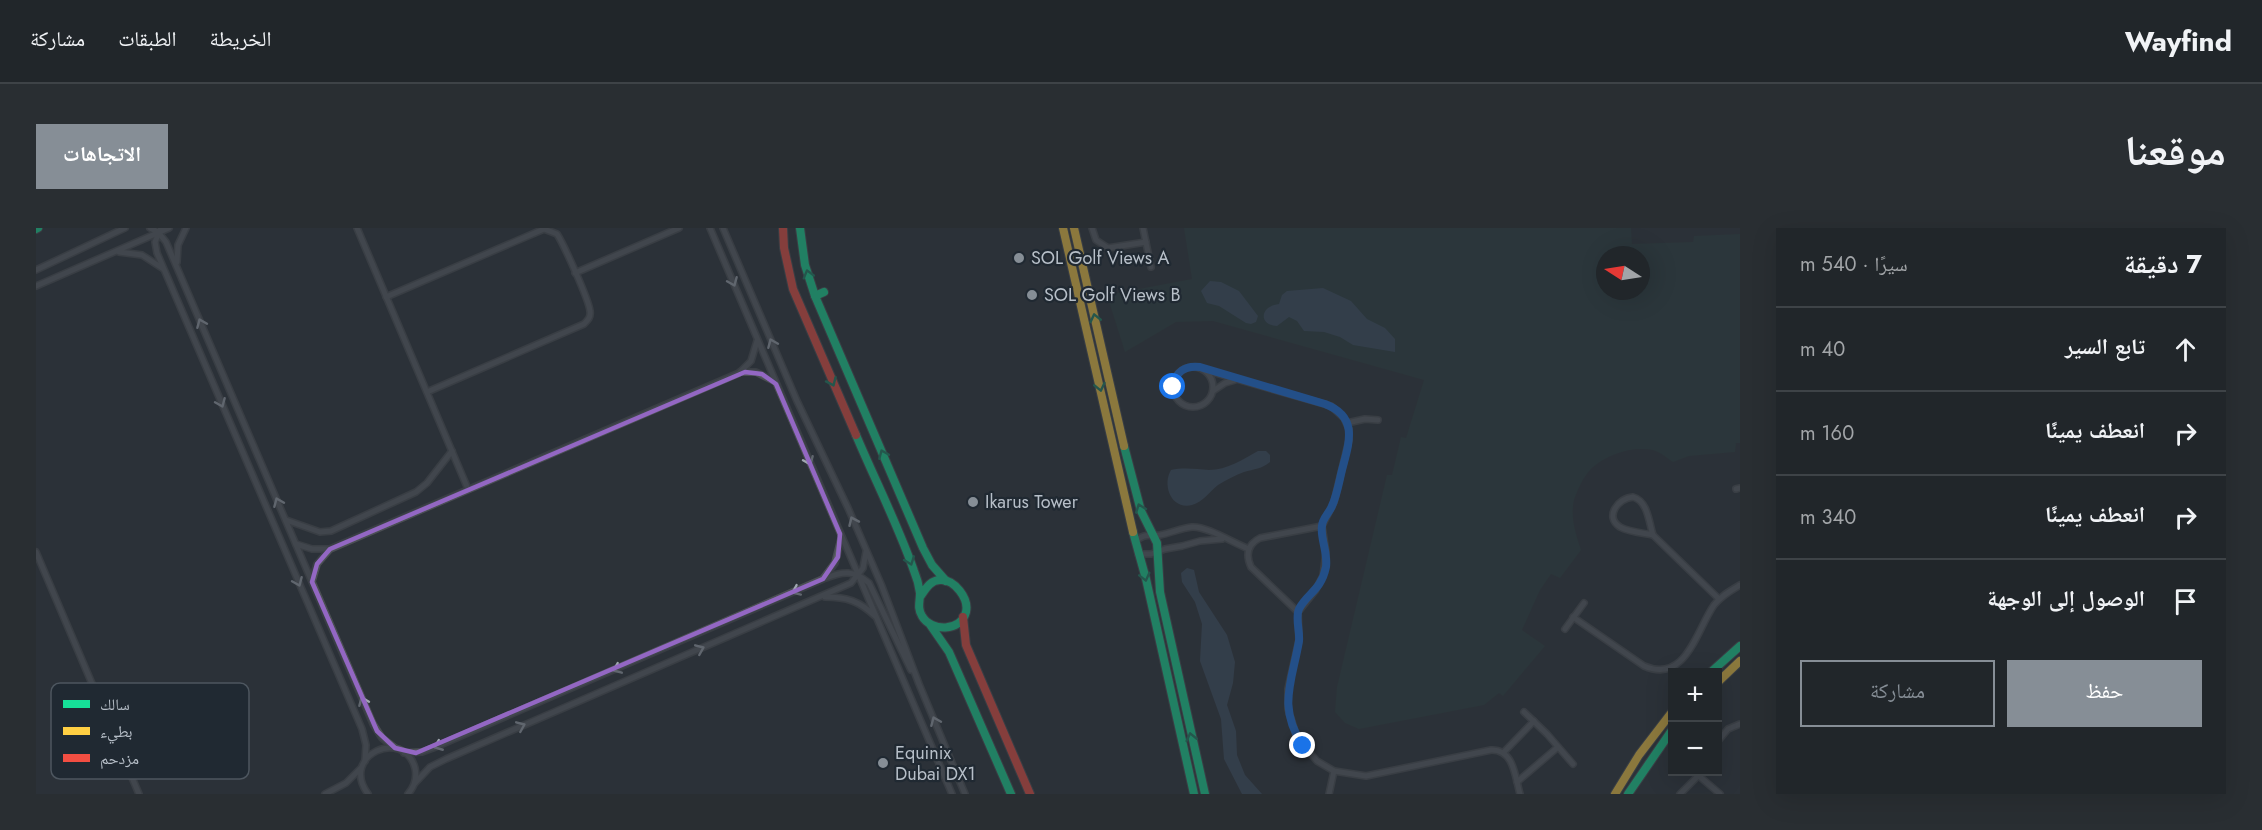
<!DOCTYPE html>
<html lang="ar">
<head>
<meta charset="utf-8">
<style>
  :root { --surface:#21262a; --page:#292e32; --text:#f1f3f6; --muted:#a2a5a8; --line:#3e4347; --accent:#868e96 }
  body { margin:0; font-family:Jost,"Noto Naskh Arabic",sans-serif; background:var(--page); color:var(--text); direction:rtl }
  .controls { position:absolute; right:18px; bottom:18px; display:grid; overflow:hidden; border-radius:0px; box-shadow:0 6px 24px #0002 }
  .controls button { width:54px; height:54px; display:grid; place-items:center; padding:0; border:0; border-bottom:2px solid var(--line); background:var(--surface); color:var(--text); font:30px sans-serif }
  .compass { position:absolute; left:1560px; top:18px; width:54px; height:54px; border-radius:50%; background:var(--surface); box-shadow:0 6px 24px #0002; rotate:282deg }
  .stop { position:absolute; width:18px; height:18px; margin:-14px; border:4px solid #1a73e8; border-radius:50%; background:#fff }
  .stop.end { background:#1a73e8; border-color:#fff; box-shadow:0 2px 6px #0008 }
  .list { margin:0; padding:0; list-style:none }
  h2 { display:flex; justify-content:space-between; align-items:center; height:78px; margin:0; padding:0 24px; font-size:26px }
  h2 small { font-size:20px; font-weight:400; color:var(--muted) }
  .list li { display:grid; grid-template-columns:39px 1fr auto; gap:18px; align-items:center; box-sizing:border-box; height:84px; padding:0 24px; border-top:2px solid var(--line) }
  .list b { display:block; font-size:22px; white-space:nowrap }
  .list em { font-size:20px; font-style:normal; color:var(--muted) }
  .actions { display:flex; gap:12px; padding:18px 24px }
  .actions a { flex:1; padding:14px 0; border:2px solid var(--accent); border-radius:0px; text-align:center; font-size:21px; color:var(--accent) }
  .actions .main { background:var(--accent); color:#fff }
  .icon { flex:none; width:33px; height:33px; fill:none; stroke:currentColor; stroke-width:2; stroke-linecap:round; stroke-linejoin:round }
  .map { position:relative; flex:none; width:1704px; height:566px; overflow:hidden; direction:ltr; border-radius:0px }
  header { display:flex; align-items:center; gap:36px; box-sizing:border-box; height:84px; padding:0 30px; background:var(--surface); border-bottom:2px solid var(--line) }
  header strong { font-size:28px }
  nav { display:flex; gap:33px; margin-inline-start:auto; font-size:21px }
  .intro { display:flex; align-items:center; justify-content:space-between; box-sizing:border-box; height:144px; padding:0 36px }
  h1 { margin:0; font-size:42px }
  .button { padding:15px 27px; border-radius:0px; background:var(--accent); color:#fff; font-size:21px; font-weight:700 }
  main { display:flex; gap:36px; padding:0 36px }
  aside { flex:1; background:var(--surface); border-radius:0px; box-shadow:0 6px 24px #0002 }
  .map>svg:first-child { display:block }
</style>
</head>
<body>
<header>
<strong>Wayfind</strong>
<nav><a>الخريطة</a><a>الطبقات</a><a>مشاركة</a></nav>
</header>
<div class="intro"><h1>موقعنا</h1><a class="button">الاتجاهات</a></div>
<main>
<aside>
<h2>7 دقيقة<small>سيرًا · 540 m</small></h2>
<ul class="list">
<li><svg class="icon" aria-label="ahead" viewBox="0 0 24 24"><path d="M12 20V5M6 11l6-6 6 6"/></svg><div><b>تابع السير</b></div><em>40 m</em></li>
<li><svg class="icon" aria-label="right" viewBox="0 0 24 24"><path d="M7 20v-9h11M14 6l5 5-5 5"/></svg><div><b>انعطف يمينًا</b></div><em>160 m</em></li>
<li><svg class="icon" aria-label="right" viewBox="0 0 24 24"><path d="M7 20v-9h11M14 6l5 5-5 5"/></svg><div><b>انعطف يمينًا</b></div><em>340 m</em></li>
<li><svg class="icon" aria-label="arrive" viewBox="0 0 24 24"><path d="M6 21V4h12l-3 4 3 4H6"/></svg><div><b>الوصول إلى الوجهة</b></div></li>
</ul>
<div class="actions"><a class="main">حفظ</a><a>مشاركة</a></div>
</aside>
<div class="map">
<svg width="1704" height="566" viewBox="0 0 1704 566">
  <rect width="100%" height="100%" fill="#2c3238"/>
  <!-- green -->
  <path fill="#2a3d3e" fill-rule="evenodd" d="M1148 0H1595L1596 16 1657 14 1658 8 1704 6V215H1700L1699 224 1653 228 1637 234C1631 230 1624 224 1617 222 1597 218 1571 226 1556 240 1548 247 1541 263 1538 272 1534 289 1540 307 1545 322L1524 350 1515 346 1504 362 1486 402 1509 418 1467 468 1463 465 1448 477 1323 501 1309 495 1299 484 1301 459 1351 247H1356L1365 209 1370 210 1388 152 1177 93 1140 94 1089 124 1071 67 1156 51ZM1569 27H1605V63H1569Z"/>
  <!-- water -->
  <g fill="#3d4e60">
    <polygon points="1174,53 1185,54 1203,63 1222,88 1220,94 1215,96 1210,95 1183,78 1171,75 1165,63"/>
    <path d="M1287 60 1315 73 1331 91 1349 100 1359 111V124L1317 117 1304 109 1288 104 1268 103 1261 93 1253 89 1241 98C1222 97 1224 78 1243 76L1246 67 1251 63Z"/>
    <path d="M1222 223H1230L1234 227V234C1226 241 1218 241 1208 244 1200 247 1190 252 1182 257 1174 263 1167 274 1156 277 1135 282 1126 257 1135 242 1148 239 1160 241 1173 242 1191 242 1208 231 1222 223Z"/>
    <polygon points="1151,340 1158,342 1163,364 1191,407 1199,434 1197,455 1191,477 1200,503 1201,527 1209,547 1226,566 1206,566 1188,531 1185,491 1164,433 1166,396 1159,374 1146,354 1145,345"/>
  </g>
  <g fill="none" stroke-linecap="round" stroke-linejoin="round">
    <!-- street casing -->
    <g stroke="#4a4e53" stroke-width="8">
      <g id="street">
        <polyline points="114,0 122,4 130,14 337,496 346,510 359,520"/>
        <polyline points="125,0 119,14 121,25 326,501 330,517 329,533"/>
        <polyline points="321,0 432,261"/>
        <polyline points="674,0 916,566"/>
        <polyline points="687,0 761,173 812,280 845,356 883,456 929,566"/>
        <polyline points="1056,0 1060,12 1072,20 1110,14"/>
        <polyline points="1107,0 1115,39"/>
        <polyline points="83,24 106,27 126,40"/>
        <polyline points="141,34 142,17 150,0"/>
        <polyline points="0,42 89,0"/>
        <polyline points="539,45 643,0"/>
        <polyline points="0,58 133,0"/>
        <path d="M350 69 508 1 521 6C528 17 553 72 554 83 555 89 552 92 548 96L391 164"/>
        <circle cx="1157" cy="159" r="20"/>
        <path d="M1169 142 1295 178 1308 190 1313 201V212L1298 274 1286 298 1290 324 1287 348 1279 363 1262 384 1263 412 1252 461V481L1261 510 1281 533 1298 543 1330 548 1455 522C1478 521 1479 549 1484 566"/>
        <polyline points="704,144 720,144 738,153"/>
        <polyline points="1177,163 1189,155 1199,152"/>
        <polyline points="1311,195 1329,191 1342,192"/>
        <polyline points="1700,261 1704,260"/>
        <path d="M1597 269C1612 273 1613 295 1617 307 1607 305 1593 304 1584 299 1568 289 1582 270 1597 269Z"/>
        <polyline points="250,292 284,304 295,303 380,264 391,255 416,223"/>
        <polyline points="1617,307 1683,371"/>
        <path d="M1099 314C1107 305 1114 308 1124 307 1135 305 1145 300 1156 299 1171 298 1197 315 1213 321"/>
        <polyline points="260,316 276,321 292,321"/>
        <polyline points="0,324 103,566"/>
        <polyline points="1102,326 1115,326 1129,321 1146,318 1164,313 1186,311"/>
        <path d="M790 350C807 343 818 342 833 355L875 442"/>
        <polyline points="276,353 281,336 294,321 703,145 715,133 721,113"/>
        <path d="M789 369C811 369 823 373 839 388"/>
        <path d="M1262 384 1215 339C1209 326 1212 316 1224 310L1286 298"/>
        <path d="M1537 389 1608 438C1650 456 1660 403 1678 377 1685 368 1694 363 1704 357"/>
        <polyline points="1529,401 1548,375"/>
        <polyline points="1488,484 1511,506 1537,536"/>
        <polyline points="1682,513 1692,501 1704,496"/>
        <polyline points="1468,524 1498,493"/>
        <polyline points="368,525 386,524 397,520 787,351 799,335 805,311"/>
        <polyline points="1663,548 1684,566"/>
        <polyline points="1481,554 1522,519"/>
        <polyline points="379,555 394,539 410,531 815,355 827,340 830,324"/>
        <polyline points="289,566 310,555 324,541"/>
        <path d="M332 566C303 527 368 499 379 540 381 549 379 558 372 566"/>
        <polyline points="1293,566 1298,543"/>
        <polyline points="1644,566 1666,544"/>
      </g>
    </g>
    <!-- fast casing -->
    <g stroke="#4a4e53" stroke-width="10">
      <g id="fast">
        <polyline points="764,0 769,37 779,68 887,320 896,337 910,353"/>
        <polyline points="0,1 2,0"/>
        <polyline points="779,68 788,64"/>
        <path d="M820 207C839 252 862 297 878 343 881 350 883 358 884 365 884 374 881 380 886 388 895 404 925 404 930 384 933 371 919 351 904 352 894 352 889 362 884 369"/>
        <polyline points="1088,218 1105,283 1121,315 1124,364 1169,566"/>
        <polyline points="1097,304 1110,351 1158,566"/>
        <polyline points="895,398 913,424 975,566"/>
        <polyline points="1674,445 1704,418"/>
        <polyline points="1592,566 1636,502"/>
      </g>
    </g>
    <!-- slow casing -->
    <g stroke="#4a4e53" stroke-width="10">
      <g id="slow">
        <polyline points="1027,0 1097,304"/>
        <polyline points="1038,0 1088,218"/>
        <polyline points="1682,454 1704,433"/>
        <polyline points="1579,566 1603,527 1636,484"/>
      </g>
    </g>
    <!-- jam casing -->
    <g stroke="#4a4e53" stroke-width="10">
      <g id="jam">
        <polyline points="747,0 748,20 757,61 820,207"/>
        <polyline points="927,389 930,417 994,566"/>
      </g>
    </g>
    <!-- street -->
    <use href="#street" stroke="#5c6066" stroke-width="5"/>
    <!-- fast -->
    <use href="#fast" stroke="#16e098" stroke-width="8"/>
    <!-- slow -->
    <use href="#slow" stroke="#ffcf43" stroke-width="8"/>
    <!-- jam -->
    <use href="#jam" stroke="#f24e42" stroke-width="8"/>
  </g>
  <!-- one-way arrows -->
  <defs><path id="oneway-chevron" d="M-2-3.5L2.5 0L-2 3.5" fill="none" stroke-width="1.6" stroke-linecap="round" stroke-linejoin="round" transform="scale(1.5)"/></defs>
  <g stroke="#1b8465">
    <use href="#oneway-chevron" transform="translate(772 46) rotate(-106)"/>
    <use href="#oneway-chevron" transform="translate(1059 90) rotate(-103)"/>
    <use href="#oneway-chevron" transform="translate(796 154) rotate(66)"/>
    <use href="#oneway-chevron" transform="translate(1064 159) rotate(77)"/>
    <use href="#oneway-chevron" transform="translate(847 226) rotate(-113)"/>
    <use href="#oneway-chevron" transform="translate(1104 280) rotate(-111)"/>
    <use href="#oneway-chevron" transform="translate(874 333) rotate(69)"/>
    <use href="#oneway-chevron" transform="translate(1109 349) rotate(76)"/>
    <use href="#oneway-chevron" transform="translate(1155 509) rotate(-103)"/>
  </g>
  <g stroke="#a0a7b0">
    <use href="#oneway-chevron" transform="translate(697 54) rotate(67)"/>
    <use href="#oneway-chevron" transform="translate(165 95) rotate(-113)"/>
    <use href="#oneway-chevron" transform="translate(736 115) rotate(-113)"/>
    <use href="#oneway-chevron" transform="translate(185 175) rotate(67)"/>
    <use href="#oneway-chevron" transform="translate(773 233) rotate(67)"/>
    <use href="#oneway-chevron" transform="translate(242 274) rotate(-113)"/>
    <use href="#oneway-chevron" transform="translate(817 293) rotate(-114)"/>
    <use href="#oneway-chevron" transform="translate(262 354) rotate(67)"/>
    <use href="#oneway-chevron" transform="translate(760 363) rotate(156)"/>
    <use href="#oneway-chevron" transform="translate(664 421) rotate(-23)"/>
    <use href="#oneway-chevron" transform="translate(581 441) rotate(157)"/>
    <use href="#oneway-chevron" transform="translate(327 473) rotate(-113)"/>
    <use href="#oneway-chevron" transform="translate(899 493) rotate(-113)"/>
    <use href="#oneway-chevron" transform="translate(485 498) rotate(-23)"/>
    <use href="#oneway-chevron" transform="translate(402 518) rotate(158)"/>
  </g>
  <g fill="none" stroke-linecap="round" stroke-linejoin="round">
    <!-- route -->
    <path stroke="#1a73e8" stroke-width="8" d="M1137 159C1139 144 1149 137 1164 139L1289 176C1323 189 1313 215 1306 242 1303 254 1301 267 1296 278 1294 284 1286 291 1286 298 1284 310 1292 324 1290 339 1285 363 1271 365 1263 381 1259 390 1264 402 1263 413 1256 454 1241 479 1267 518"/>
  </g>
  <!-- marked area -->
  <path d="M0 0H1704V566H0ZM709 144 726 146 740 156 804 306 802 329 787 351 380 525 359 520 341 503 276 354 281 336 294 321Z" fill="#2c3238" fill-opacity=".55" fill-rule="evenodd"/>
  <path fill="none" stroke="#9367c3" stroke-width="4.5" stroke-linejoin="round" d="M709 144 726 146 740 156 804 306 802 329 787 351 380 525 359 520 341 503 276 354 281 336 294 321Z"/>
  <!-- markers -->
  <g fill="#868e96" stroke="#202932" stroke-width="2">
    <circle cx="983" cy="30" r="6"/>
    <circle cx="996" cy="67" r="6"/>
    <circle cx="937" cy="274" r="6"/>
    <circle cx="847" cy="535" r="6"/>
  </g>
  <g text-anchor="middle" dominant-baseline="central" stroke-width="4.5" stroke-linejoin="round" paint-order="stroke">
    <!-- poi labels -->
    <g font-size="18" fill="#b7bfc8" stroke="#202932" text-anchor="start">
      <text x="995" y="30">SOL Golf Views A</text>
      <text x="1008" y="67">SOL Golf Views B</text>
      <text x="949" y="274">Ikarus Tower</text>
      <text x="859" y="525">Equinix<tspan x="859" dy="21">Dubai DX1</tspan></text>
    </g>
  </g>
  <!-- legend -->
  <rect x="15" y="455" width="198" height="96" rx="9" fill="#202932" stroke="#4d565f" stroke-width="1.5"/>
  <rect x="27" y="472" width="27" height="8" fill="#16e098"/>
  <rect x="27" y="499" width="27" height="8" fill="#ffcf43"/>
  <rect x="27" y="526" width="27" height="8" fill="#f24e42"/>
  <g font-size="16" fill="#b7bfc8">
    <text x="64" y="482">سالك</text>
    <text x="64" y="509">بطيء</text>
    <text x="64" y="536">مزدحم</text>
  </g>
</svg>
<div class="controls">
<button>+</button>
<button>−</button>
</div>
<svg class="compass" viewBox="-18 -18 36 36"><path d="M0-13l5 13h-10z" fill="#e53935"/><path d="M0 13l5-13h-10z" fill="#a2a5a8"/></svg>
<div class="stop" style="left:1137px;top:159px"></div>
<div class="stop end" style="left:1267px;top:518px"></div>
</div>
</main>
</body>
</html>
